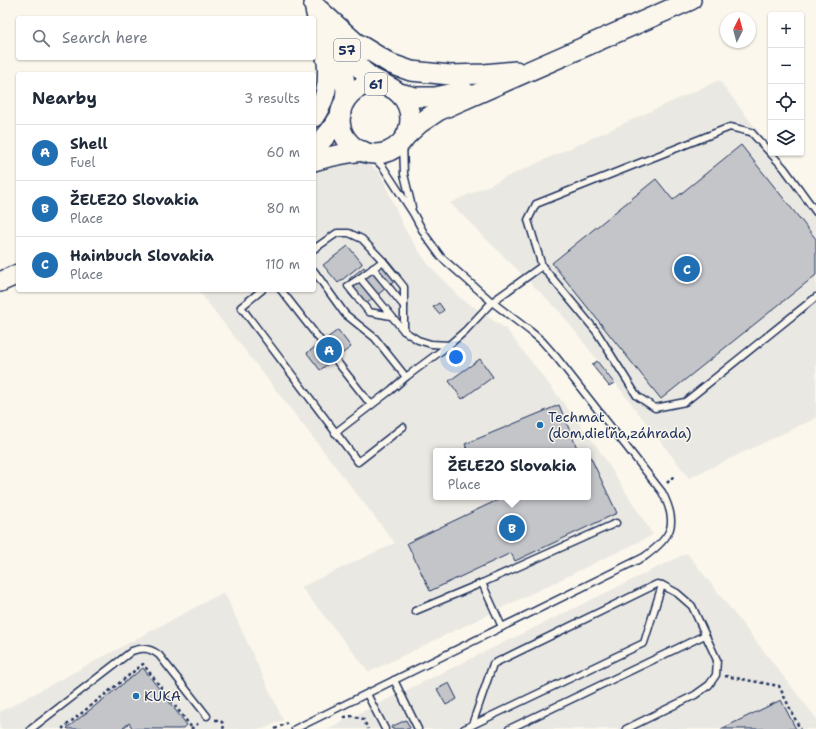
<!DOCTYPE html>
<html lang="en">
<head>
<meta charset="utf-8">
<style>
  :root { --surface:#fff; --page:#f2f2f3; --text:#1f2937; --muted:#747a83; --line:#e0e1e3; --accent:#1f6fb2 }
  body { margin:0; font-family:"Shantell Sans",sans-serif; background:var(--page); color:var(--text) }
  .controls { position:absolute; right:12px; top:12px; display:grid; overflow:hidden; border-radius:4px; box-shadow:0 1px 3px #0004 }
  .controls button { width:36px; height:36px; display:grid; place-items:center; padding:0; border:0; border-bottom:1px solid var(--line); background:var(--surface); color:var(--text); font:20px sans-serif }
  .compass { position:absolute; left:720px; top:12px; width:36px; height:36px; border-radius:50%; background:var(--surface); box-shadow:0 1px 3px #0004; rotate:6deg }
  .you { position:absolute; left:456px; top:357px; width:14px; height:14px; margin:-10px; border:3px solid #fff; border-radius:50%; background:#1a73e8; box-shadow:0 0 0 6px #1a73e833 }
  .badge { display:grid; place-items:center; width:26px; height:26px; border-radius:50%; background:var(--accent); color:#fff; font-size:13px; font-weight:700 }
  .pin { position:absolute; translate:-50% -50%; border:2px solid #fff; box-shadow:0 1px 4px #0006 }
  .popup { position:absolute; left:433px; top:448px; width:158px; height:52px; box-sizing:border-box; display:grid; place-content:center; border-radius:4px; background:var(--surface); filter:drop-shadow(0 1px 3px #0005); font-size:13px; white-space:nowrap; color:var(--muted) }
  .popup b { font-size:15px; color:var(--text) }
  .popup::after { content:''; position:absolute; left:50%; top:100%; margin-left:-8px; border:8px solid transparent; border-top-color:var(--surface) }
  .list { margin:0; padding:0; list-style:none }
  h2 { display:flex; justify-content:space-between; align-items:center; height:52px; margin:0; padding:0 16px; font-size:17px }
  h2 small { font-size:13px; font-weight:400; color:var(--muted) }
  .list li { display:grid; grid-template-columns:26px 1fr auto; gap:12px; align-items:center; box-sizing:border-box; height:56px; padding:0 16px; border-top:1px solid var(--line) }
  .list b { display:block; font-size:15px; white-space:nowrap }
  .list p { margin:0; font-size:13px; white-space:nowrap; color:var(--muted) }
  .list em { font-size:13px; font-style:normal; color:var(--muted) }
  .icon { flex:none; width:22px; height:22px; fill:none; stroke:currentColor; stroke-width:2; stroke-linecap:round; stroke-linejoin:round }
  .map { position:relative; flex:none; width:816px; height:729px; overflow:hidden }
  .search { position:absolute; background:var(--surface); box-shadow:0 1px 3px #0004; left:16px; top:16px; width:300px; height:44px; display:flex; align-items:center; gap:10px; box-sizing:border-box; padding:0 14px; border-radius:4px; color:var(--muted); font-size:15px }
  .panel { position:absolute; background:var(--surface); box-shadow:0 1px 3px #0004; left:16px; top:72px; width:300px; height:220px; border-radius:4px }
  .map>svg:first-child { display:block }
</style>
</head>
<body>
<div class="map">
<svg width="816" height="729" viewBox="0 0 816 729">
  <rect width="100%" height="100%" fill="#fbf7ec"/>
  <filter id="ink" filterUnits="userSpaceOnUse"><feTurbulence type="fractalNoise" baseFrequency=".025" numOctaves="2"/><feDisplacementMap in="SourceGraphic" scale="8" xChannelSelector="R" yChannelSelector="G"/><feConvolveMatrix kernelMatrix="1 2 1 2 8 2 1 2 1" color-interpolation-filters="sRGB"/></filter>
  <g filter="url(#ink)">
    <!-- built -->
    <g fill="#eae8e2" fill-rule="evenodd">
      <polygon points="719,80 771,148 771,153 775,153 816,206 816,418 689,478 560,312 450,203"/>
      <path d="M355 159 370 165 378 171 383 179 405 230 427 263 459 297 506 329 596 445 653 535 369 672 301 587 395 543 198 290H314V167ZM436 451H588V497H436Z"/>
      <polygon points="687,553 816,718 816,729 327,729"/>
      <polygon points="224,592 283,720 263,729 0,729 0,712"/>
    </g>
    <!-- building -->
    <g fill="#c3c5c9" stroke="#1b2f5e">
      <polygon points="741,145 816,239 816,275 661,399 552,263 656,179 673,200"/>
      <polygon points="348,246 362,263 362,264 338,283 323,265"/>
      <polygon points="389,261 401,276 361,308 348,293 355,287 349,279 364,267 371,275"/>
      <polygon points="439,303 444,310 439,314 433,307"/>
      <polygon points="338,330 351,347 320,370 307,353"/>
      <polygon points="480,359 493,377 462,399 449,381"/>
      <polygon points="597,361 614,383 609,386 592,365"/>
      <polygon points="559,405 577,448 571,451 468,451 465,444"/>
      <polygon points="590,456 617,513 515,561 511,553 430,591 407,543 504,497 588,497 588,457"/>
      <polygon points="143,668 187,725 181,729 133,729 129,723 122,729 68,729 67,728"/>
      <polygon points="449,683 457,699 446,705 437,689"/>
      <polygon points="781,700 796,729 721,729"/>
      <polygon points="406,720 410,728 408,729 392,729 391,727"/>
    </g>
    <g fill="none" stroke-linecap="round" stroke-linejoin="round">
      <!-- lane casing -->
      <g stroke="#1b2f5e" stroke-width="9">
        <g id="lane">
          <polyline points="403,141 404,174 412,207"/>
          <polyline points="816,212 784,168 751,132 730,127 536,204 528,220 542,266 596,331 637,396 655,408 685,402 816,297"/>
          <polyline points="314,249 337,233 349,233 362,239 383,261 404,287 404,331"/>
          <polyline points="383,261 360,278 404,331 418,340 431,344 449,345"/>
          <polyline points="373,268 404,306"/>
          <polyline points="314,271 345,314 375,338 406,377"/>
          <polyline points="360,278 348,286 369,312 391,316"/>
          <polyline points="262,290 241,307 358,462 403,427"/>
          <polyline points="281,290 371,405"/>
          <polyline points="335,433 391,390 406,377 449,345 465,331 492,302 542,266"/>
          <polyline points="415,611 482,583"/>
          <polyline points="502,627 482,583 616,523"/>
          <polyline points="394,680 418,729"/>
          <polyline points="367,694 385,729"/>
          <polyline points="472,725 493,664 657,584 662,585 677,593 692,606 717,660 716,675 709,685 695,695 626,729"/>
          <path d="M31 729 132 651C142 647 150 648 159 655L207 716"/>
          <path d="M295 729 644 557C672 537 679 524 662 492L557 358 542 341 530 331 492 302 441 257 425 235 413 213 383 167 369 153"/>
          <polyline points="464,729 644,643 662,585"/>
          <polyline points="509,729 705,635"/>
        </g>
      </g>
      <!-- primary casing -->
      <g stroke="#1b2f5e" stroke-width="22">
        <g id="primary">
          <polyline points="314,5 355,42 391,64 411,71 450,75 484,74 516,71"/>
          <path d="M314 5 327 62C329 84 326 99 314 117"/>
          <polyline points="335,34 361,69 372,78 386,85"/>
          <polyline points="332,43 342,64 346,90 345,101"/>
          <circle cx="375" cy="119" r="35"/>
          <polyline points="399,93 415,97 435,97 464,91"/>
          <polyline points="407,135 420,123 438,111 691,0"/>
          <polyline points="314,147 317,146 330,131 341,115"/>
          <path d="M314 161C330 156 346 153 363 151"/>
          <polyline points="0,282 18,274"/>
        </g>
      </g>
      <!-- path -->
      <g stroke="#1b2f5e" stroke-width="2.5" stroke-dasharray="3 3" stroke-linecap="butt">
        <polyline points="667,483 674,476"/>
        <polyline points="725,676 779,686 800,729"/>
        <polyline points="345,716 345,717 352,716 363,719 368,729"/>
        <polyline points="215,720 218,720 222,722 224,726 223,729"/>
        <polyline points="64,729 63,728 143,664 192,728"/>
        <polyline points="191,729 200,722"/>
        <polyline points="275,729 287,723"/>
      </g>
      <!-- lane -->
      <use href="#lane" stroke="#fbf7ec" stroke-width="6"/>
      <!-- primary -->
      <use href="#primary" stroke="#fbf7ec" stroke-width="19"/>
    </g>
  </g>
  <!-- markers -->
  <g fill="#1f6fb2" stroke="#fbf7ec" stroke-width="1.5">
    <circle cx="540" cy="425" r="4"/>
    <circle cx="136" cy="696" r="4"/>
  </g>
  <g text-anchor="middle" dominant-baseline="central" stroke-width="3" stroke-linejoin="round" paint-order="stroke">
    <!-- shield labels -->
    <g fill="#fbf7ec" stroke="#5e6b89" stroke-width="1">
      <rect x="334" y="39" width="26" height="22" rx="3"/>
      <rect x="365" y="73" width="22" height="22" rx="3"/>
    </g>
    <g font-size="13" font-weight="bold" fill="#1b2f5e">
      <text x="347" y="50">57</text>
      <text x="376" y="84">61</text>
    </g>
    <!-- poi labels -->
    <g font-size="14" fill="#1b2f5e" stroke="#fbf7ec" text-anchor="start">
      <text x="548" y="417">Techmat<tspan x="548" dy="16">(dom,dieľňa,záhrada)</tspan></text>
      <text x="144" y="696">KUKA</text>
    </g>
  </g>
</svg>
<div class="controls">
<button>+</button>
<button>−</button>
<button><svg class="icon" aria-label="locate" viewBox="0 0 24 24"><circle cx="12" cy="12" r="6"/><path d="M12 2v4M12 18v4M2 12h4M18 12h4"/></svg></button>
<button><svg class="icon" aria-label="layers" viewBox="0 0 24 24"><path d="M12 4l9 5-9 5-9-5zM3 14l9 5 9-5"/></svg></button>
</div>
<svg class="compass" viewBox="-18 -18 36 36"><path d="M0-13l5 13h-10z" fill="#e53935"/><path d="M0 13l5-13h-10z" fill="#747a83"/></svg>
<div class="you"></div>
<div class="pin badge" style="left:329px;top:350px">A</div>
<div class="pin badge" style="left:512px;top:528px">B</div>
<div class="popup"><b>ŽELEZO Slovakia</b>Place</div>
<div class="pin badge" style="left:687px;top:269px">C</div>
<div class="search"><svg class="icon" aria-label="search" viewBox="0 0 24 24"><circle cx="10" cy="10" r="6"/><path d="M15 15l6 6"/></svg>Search here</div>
<section class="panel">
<h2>Nearby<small>3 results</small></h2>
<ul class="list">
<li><span class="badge">A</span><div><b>Shell</b><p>Fuel</p></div><em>60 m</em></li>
<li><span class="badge">B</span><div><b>ŽELEZO Slovakia</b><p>Place</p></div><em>80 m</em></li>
<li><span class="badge">C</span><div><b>Hainbuch Slovakia</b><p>Place</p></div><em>110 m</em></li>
</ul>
</section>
</div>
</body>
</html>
